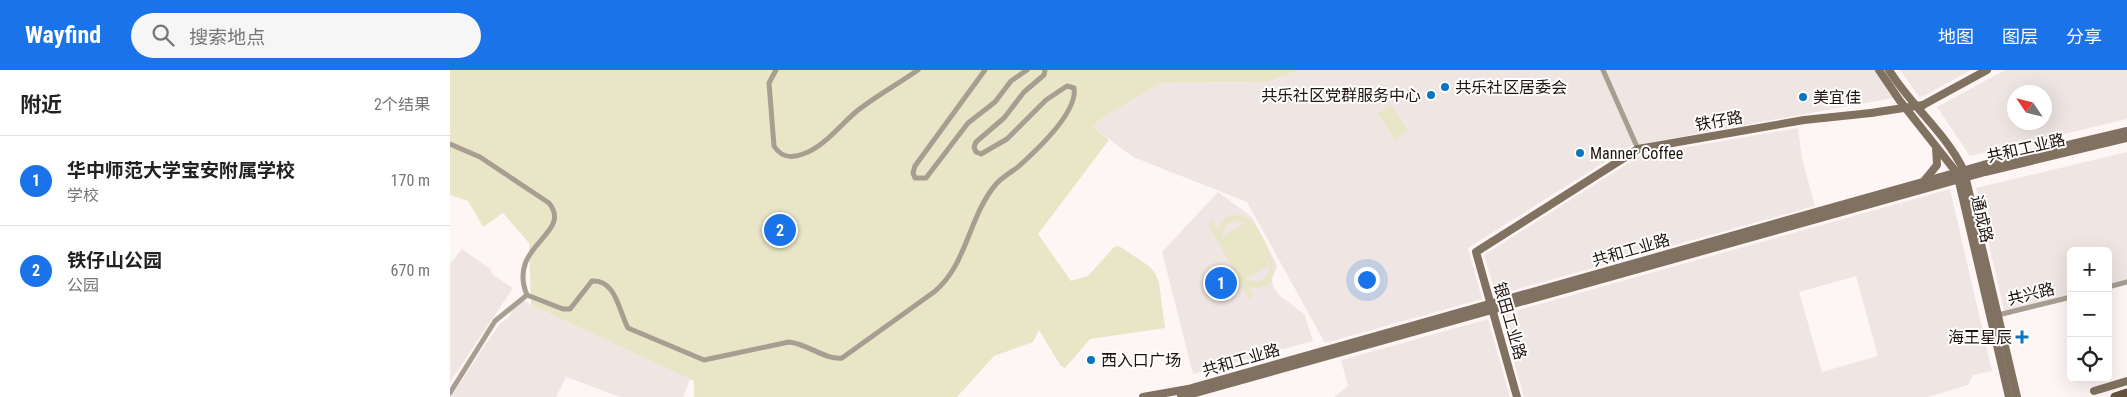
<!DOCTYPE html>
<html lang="zh">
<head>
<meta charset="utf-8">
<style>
  :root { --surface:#fff; --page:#f6f6f6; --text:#222; --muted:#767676; --line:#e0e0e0; --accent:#1a73e8 }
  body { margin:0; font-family:"Roboto Condensed","Noto Sans SC",sans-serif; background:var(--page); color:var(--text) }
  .controls { position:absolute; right:15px; bottom:15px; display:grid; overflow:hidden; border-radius:8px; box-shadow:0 5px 20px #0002 }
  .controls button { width:45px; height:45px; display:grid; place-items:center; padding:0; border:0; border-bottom:1px solid var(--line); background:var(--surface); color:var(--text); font:25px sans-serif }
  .compass { position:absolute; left:1557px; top:15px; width:45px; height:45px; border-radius:50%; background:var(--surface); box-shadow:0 5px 20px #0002; rotate:305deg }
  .you { position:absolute; left:916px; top:209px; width:18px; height:18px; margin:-12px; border:4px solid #fff; border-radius:50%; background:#1a73e8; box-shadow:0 0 0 8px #1a73e833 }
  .badge { display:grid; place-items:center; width:32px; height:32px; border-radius:50%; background:var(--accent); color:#fff; font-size:16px; font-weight:700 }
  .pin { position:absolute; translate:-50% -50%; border:2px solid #fff; box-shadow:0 1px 5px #0006 }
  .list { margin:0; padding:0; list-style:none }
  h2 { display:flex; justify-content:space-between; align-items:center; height:65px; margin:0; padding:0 20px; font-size:21px }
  h2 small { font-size:16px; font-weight:400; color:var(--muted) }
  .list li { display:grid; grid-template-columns:32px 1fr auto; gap:15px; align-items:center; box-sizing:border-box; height:90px; padding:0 20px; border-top:1px solid var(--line) }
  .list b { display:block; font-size:19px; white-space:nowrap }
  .list p { margin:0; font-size:16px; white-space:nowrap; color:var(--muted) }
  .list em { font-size:16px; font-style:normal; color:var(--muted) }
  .icon { flex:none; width:28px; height:28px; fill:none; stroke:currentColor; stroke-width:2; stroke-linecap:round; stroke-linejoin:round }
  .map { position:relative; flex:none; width:1677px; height:327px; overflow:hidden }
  header { display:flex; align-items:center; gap:30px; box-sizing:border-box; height:70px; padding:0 25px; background:var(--accent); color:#fff }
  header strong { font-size:24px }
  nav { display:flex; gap:28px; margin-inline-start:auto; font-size:18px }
  .search { width:350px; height:45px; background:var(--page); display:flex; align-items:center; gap:12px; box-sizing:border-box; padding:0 18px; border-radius:28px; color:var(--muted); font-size:19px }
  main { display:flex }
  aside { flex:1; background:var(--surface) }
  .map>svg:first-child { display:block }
</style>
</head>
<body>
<header>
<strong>Wayfind</strong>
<div class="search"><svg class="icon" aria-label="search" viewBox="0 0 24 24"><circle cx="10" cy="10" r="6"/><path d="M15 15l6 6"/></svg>搜索地点</div>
<nav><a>地图</a><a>图层</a><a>分享</a></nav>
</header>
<main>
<aside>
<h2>附近<small>2个结果</small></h2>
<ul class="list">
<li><span class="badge">1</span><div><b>华中师范大学宝安附属学校</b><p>学校</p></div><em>170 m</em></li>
<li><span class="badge">2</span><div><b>铁仔山公园</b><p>公园</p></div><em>670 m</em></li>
</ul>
</aside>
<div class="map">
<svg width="1677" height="327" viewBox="0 0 1677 327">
  <rect width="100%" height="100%" fill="#fef6f4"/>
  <!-- built -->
  <g fill="#efe5e2" fill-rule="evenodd">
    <polygon points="850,0 1425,0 1443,28 1180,76 1018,178 1032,229 875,273 797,132 683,87 643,57 651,49 710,13 817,12"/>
    <polygon points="1450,0 1521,0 1470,28"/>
    <path d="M1555 0H1677V49L1520 86 1487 37ZM1564 22H1594V52H1564Z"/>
    <polygon points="1348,58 1352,89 1365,136 1046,225 1034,185 1191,85"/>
    <polygon points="1677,82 1677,212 1658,217 1658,181 1621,181 1621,227 1555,244 1526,118"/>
    <path d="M1500 119 1542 301 1523 305 1518 315 1477 327H1074L1051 245ZM1406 206 1428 286 1372 302 1349 222Z"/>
    <polygon points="768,122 802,147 826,193 827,197 822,209 823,217 830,226 854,244 863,271 743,304 712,182"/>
    <polygon points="12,179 40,199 43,205 63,218 0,312 0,194"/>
    <polygon points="71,228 81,235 240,309 233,327 170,327 116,307 106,327 1,327 35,275 50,254 58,248"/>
    <polygon points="1038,249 1060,327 884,327 898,316 891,290"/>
  </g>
  <!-- green -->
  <g fill="#e9e5c7" fill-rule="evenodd">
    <polygon points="0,0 850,0 817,12 710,13 651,49 643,57 659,70 588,164 621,211 638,206 664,177 669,176 699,196 705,203 709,212 715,258 640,269 615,298 610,295 589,260 583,272 544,286 507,327 244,327 244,311 81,235 79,173 53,143 33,157 18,131 0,125"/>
    <polygon points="941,35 958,61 945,70 928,43"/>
    <path d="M784 145C790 145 794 145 799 149 815 161 844 226 799 217L803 226 799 229 758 154 763 151 767 159 775 148ZM788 150 796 153 773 166 795 209 772 165 776 155ZM796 154 819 194C820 203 816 210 807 212L795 209 819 196Z"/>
  </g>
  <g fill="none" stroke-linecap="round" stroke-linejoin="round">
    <!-- street -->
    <g stroke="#a89d91" stroke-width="5">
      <path d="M326 0 319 13 324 76C331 87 340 89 353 84 374 77 390 55 407 41 426 26 448 14 468 0"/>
      <polyline points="535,0 465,96 463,103 465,108 476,108 518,53 545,32 561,11 577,0"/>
      <polyline points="1153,0 1188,79"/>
      <path d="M0 74 30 87 99 133C124 164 56 175 77 225L113 239H120L142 211C166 209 169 242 178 258L254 290 339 272C358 274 375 290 392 288L484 222C518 194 518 146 547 113 553 107 561 102 568 97 586 81 628 42 624 18L617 16 596 30 557 69 531 84 526 82 524 77 526 72 554 48 574 22 594 5 595 0"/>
      <polyline points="1658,217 1677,212"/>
      <polyline points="1548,245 1621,227"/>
      <polyline points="0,323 45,251 77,225"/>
    </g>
    <!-- secondary -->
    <g stroke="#817160" stroke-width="8">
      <polyline points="1429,0 1450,31 1507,103 1559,327"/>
      <path d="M1439 0C1461 36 1496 63 1514 101L1567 327"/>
      <polyline points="1473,35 1537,0"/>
      <polyline points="1474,111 1487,95 1486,77"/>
      <polyline points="1644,321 1677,311"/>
      <polyline points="693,327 738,319 1533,95 1677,61"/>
      <polyline points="731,327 1535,102 1677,68"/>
      <polyline points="1067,327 1026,182 1188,79 1354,50 1421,43"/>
    </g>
    <!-- primary -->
    <polyline stroke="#65523e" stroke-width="9" points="1665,327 1677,323"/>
    <!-- secondary-bridge -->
    <polyline stroke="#817160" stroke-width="8" points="1421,43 1473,35"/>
  </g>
  <!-- markers -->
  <g fill="#0a74bf" stroke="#fff" stroke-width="2">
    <circle cx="995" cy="17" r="5"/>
    <circle cx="981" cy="25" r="5"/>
    <circle cx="1353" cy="27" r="5"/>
    <circle cx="1130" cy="83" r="5"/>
    <path d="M1569.5 259.5h5v5h5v5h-5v5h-5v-5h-5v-5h5z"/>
    <circle cx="641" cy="290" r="5"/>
  </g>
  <g text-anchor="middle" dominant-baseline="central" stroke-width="4" stroke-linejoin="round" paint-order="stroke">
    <!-- poi labels -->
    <g font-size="16" fill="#20130e" stroke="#fff" text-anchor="start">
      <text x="1005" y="17">共乐社区居委会</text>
      <text x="971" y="25" text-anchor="end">共乐社区党群服务中心</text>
      <text x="1363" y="27">美宜佳</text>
      <text x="1140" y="83">Manner Coffee</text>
      <text x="1562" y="267" text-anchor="end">海王星辰</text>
      <text x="651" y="290">西入口广场</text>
    </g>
    <!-- street labels -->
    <g font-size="16" fill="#20130e" stroke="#fff">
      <text transform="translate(1269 51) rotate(-10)">铁仔路</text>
      <text transform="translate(1576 78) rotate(-13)">共和工业路</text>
      <text transform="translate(1532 149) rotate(77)">通成路</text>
      <text transform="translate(1181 180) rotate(-16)">共和工业路</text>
      <text transform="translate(1581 224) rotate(-14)">共兴路</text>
      <text transform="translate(1060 251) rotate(74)">银田工业路</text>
      <text transform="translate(791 290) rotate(-16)">共和工业路</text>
    </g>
  </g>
</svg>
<div class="controls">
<button>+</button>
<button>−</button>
<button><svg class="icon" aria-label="locate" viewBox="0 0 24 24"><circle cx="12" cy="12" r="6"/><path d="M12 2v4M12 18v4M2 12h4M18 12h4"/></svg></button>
</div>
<svg class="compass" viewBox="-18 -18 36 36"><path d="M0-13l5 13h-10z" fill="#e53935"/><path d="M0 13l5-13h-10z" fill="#767676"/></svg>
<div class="you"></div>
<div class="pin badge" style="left:771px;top:213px">1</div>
<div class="pin badge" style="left:330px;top:160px">2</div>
</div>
</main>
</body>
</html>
